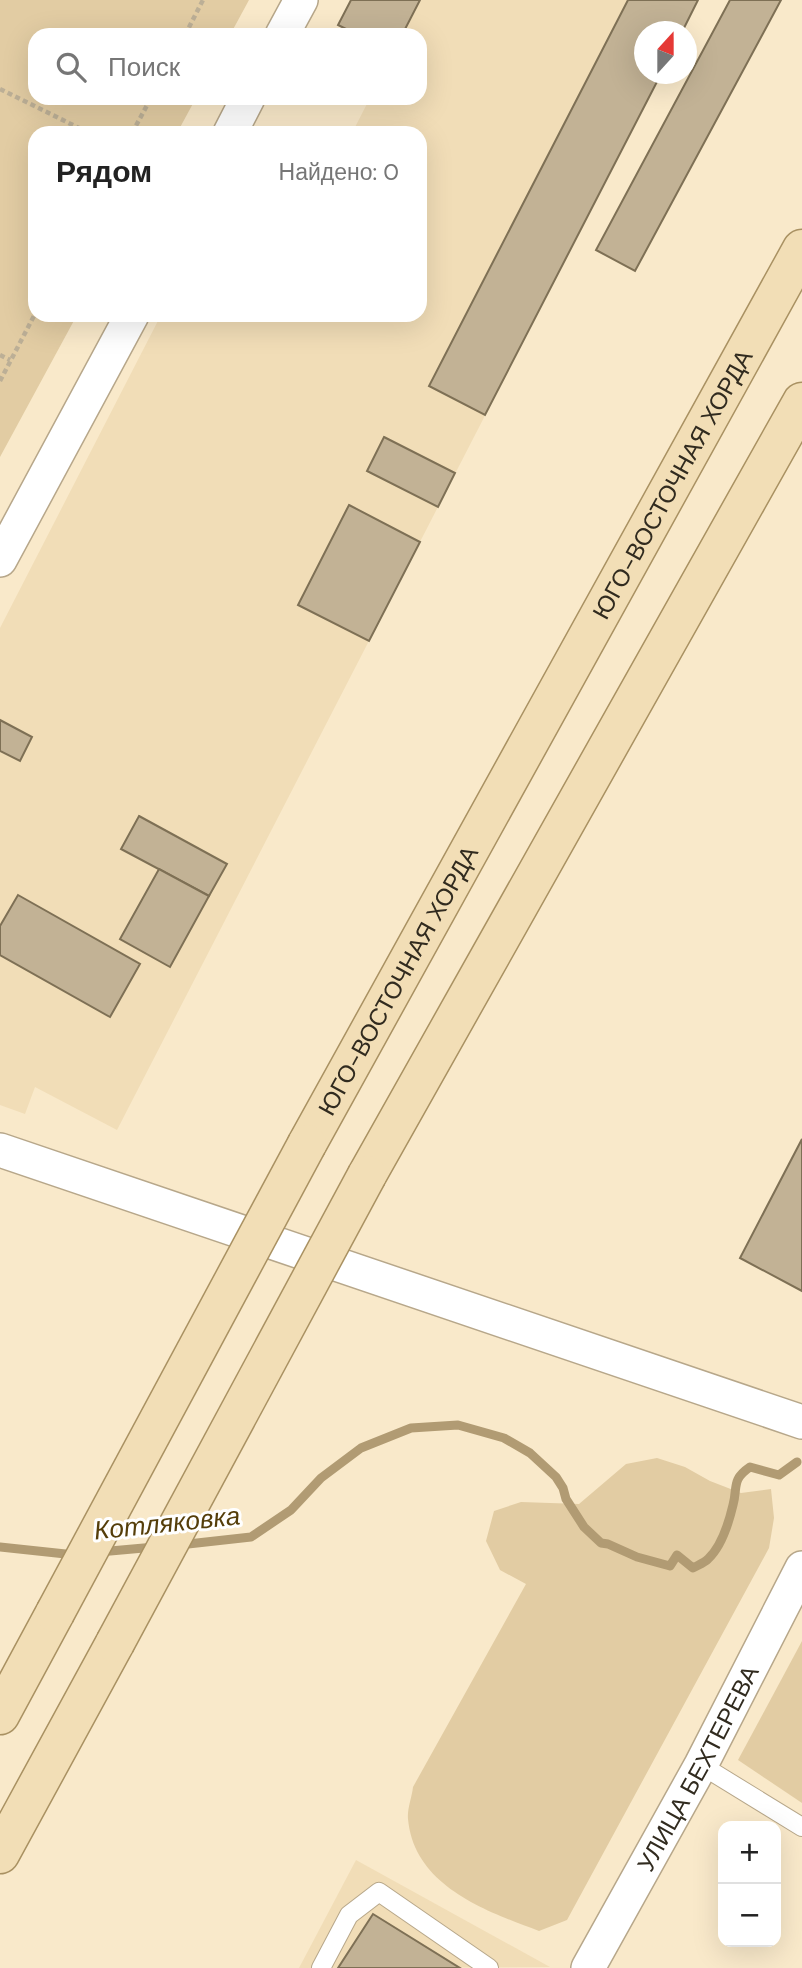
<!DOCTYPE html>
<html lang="ru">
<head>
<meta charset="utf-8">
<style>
  :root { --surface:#fff; --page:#f6f6f6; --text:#222; --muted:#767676; --line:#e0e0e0 }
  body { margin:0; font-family:"DM Sans",sans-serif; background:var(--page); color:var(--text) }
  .controls { position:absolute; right:21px; bottom:21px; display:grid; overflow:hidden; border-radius:14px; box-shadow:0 7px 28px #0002 }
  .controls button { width:63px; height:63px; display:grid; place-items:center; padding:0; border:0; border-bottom:2px solid var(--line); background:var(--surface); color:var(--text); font:35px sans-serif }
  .compass { position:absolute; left:634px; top:21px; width:63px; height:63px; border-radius:50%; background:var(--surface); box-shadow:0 7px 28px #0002; rotate:21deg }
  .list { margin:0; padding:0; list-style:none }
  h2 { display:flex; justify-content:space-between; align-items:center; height:91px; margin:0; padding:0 28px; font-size:30px }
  h2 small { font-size:23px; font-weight:400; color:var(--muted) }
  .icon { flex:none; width:38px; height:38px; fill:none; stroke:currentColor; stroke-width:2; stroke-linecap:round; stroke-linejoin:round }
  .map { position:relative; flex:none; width:802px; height:1968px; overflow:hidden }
  .search { position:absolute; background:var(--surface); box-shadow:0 7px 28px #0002; left:28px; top:28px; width:399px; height:77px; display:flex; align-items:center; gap:18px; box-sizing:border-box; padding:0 24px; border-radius:21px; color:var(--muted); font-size:26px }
  .panel { position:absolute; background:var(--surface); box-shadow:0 7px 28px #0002; left:28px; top:126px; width:399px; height:196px; border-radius:21px }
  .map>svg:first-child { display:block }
</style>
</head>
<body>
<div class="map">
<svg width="802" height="1968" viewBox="0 0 802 1968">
  <rect width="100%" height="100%" fill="#f9e9ca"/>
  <!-- built -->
  <g fill="#f1ddb7">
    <polygon points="351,0 698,0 682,31 644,32 644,74 661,74 117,1130 35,1087 25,1114 0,1105 0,628 161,315 420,315 420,133 352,133 370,98 420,98 420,35 358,35 338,25"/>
    <polygon points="356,1860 550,1967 299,1968"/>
  </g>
  <!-- green -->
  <g fill="#e2cca3">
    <polygon points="0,0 249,0 230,35 35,35 35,98 196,98 177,133 35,133 35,315 77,315 0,457"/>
    <path d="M657 1458 685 1467 710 1481 741 1493 771 1489 774 1518 769 1548 567 1920 539 1931C486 1911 414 1886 408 1819 407 1809 412 1797 413 1787L526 1584 500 1570 486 1541 494 1511 521 1502 579 1504 626 1464Z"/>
    <polygon points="802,1641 802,1803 738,1760"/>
  </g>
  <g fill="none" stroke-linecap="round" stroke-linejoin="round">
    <!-- stream -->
    <g stroke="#b19b73" stroke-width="9">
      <path d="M179 1545 251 1537 291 1510 321 1478 361 1448 411 1428 458 1425 504 1438 530 1453 556 1477 563 1488 566 1499 584 1527 601 1543 608 1544 637 1557 670 1566 677 1555 693 1568C698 1565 704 1563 708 1559 721 1547 729 1522 733 1505 738 1487 731 1480 750 1467L779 1475 797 1462"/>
      <polyline points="0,1547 75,1555"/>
      <polyline points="99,1552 155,1547"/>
    </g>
  </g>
  <!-- building -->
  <g fill="#c2b295" stroke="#7e7055" stroke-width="2">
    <polygon points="351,0 420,0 402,35 358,35 338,25"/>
    <polygon points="628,0 698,0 682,32 644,32 644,74 661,74 485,415 429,386"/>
    <polygon points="730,0 781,0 635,271 596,250"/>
    <polygon points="384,437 455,473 438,507 367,471"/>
    <polygon points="349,505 420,542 369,641 298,605"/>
    <polygon points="0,720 32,737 20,761 0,751"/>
    <polygon points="139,816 227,864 209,896 121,849"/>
    <polygon points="159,869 209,896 170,967 120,939"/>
    <polygon points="18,895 140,964 110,1017 0,955 0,926"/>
    <polygon points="802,1139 802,1291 740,1258"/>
    <polygon points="373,1914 460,1968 338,1968"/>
  </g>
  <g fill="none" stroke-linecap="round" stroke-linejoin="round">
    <!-- lane casing -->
    <g stroke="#b7a78a" stroke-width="20">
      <g id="lane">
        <polyline points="701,1765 802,1827"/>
        <polyline points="321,1968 349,1915 379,1892 489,1968"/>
      </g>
    </g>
    <!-- street casing -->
    <g stroke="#b7a78a" stroke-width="36">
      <g id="street">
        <polyline points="282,35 301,0"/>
        <polyline points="230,133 248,98"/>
        <polyline points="0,560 132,315"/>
        <polyline points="0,1150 802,1422"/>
        <path id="s1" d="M588 1968 701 1765 802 1568"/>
      </g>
    </g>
    <!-- primary casing -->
    <g stroke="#a99162" stroke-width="41">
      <g id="primary">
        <path id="s2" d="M307 1144 802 249"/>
        <polyline points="367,1175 802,402"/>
        <polyline points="0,1715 55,1613"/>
        <polyline points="0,1854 115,1643"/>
      </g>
    </g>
    <!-- path -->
    <g stroke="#bcaf96" stroke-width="4.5" stroke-dasharray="5 3.5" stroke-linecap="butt">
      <polyline points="185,35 203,0"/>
      <polyline points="0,89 89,133"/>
      <polyline points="132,133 151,98"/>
      <polyline points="0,355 10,360"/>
      <polyline points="0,381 35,314"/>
    </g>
    <!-- lane -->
    <use href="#lane" stroke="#fff" stroke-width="18"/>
    <!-- street -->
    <use href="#street" stroke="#fff" stroke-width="33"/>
    <!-- primary -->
    <use href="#primary" stroke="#f2deb6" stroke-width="38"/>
    <!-- primary-bridge casing -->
    <g stroke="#a99162" stroke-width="41" stroke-linecap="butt">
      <g id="primary-bridge">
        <polyline points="55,1613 307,1144"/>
        <polyline points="115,1643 367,1175"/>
      </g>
    </g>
    <!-- primary-bridge -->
    <use href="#primary-bridge" stroke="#f2deb6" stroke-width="38"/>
  </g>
  <g text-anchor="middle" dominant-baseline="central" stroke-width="6" stroke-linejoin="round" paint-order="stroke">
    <!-- street labels -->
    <g font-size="24" fill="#312b1f" stroke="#fff">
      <text stroke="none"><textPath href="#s2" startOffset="754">ЮГО-ВОСТОЧНАЯ ХОРДА</textPath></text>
      <text stroke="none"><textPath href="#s2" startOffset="187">ЮГО-ВОСТОЧНАЯ ХОРДА</textPath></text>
      <text stroke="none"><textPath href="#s1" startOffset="228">УЛИЦА БЕХТЕРЕВА</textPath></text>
    </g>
    <!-- water labels -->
    <g font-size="26" font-style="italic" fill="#553e0a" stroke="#fff">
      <text transform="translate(167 1523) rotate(-6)">Котляковка</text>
    </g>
  </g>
</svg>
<div class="controls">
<button>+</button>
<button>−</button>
</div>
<svg class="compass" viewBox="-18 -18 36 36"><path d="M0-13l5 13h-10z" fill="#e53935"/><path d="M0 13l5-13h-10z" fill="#767676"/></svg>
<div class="search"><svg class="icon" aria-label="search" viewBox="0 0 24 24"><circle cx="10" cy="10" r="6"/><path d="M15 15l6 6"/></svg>Поиск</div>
<section class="panel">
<h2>Рядом<small>Найдено: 0</small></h2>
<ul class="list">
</ul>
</section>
</div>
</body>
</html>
